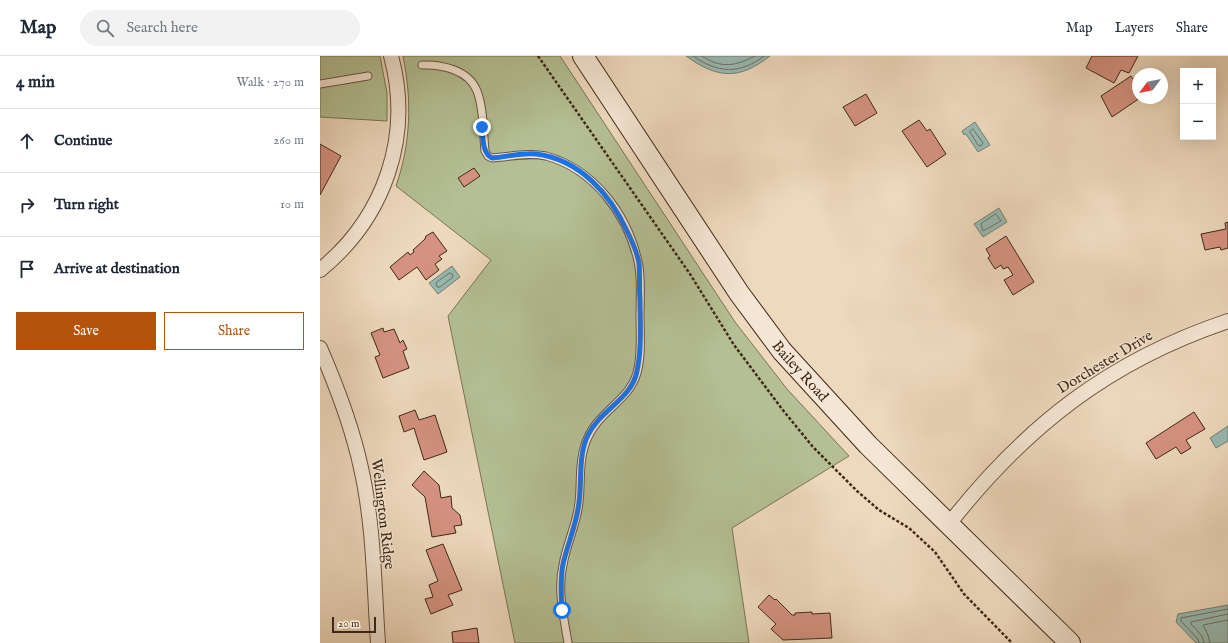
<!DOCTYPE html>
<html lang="en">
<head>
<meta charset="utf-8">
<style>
  :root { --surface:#fff; --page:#f2f2f3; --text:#1f2937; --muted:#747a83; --line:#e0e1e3; --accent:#b45309 }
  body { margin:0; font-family:"IM FELL English",serif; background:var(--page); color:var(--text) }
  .controls { position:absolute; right:12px; top:12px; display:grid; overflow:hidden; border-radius:0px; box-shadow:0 4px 16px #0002 }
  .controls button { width:36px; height:36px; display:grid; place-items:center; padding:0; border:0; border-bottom:1px solid var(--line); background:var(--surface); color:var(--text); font:20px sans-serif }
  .compass { position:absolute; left:812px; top:12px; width:36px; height:36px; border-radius:50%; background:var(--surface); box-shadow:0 4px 16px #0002; rotate:238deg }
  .scale { position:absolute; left:12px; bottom:10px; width:44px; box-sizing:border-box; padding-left:4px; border:2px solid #402819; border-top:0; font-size:11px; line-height:14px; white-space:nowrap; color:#402819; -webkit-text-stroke:3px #f4e6d4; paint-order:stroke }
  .stop { position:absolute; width:12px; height:12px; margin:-9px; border:3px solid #1a73e8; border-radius:50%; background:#fff }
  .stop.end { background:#1a73e8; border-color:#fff; box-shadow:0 1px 4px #0008 }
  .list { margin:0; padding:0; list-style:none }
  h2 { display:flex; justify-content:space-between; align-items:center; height:52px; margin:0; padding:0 16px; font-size:17px }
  h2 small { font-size:13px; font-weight:400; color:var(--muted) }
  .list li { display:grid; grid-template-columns:26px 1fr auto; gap:12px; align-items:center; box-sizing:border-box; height:64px; padding:0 16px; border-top:1px solid var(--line) }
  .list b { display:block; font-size:15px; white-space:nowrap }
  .list em { font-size:13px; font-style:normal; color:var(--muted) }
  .actions { display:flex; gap:8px; padding:12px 16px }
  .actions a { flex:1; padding:9px 0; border:1px solid var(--accent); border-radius:0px; text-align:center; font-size:14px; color:var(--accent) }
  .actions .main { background:var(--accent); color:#fff }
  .icon { flex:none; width:22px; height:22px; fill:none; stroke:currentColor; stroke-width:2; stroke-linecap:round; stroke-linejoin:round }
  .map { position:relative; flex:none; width:908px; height:587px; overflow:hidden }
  header { display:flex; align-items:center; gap:24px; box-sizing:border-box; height:56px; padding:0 20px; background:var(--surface); border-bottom:1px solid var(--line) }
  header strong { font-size:19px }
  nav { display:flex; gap:22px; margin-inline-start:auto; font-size:14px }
  .search { width:280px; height:36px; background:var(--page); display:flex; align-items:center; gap:10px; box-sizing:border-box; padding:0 14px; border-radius:22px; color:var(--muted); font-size:15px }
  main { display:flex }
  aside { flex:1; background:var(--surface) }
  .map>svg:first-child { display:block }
</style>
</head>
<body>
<header>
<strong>Map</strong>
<div class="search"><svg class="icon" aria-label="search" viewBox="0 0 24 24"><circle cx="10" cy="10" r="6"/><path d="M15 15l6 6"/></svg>Search here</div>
<nav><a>Map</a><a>Layers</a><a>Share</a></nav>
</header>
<main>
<aside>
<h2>4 min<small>Walk · 270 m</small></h2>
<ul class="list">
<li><svg class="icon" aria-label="ahead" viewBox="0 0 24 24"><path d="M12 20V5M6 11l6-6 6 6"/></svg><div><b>Continue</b></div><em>260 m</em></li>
<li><svg class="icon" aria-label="right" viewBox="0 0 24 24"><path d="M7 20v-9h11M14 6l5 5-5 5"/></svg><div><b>Turn right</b></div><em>10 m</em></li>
<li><svg class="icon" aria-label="arrive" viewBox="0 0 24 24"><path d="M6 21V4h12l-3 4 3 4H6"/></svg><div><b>Arrive at destination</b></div></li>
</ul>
<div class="actions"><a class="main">Save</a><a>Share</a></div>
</aside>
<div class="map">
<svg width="908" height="587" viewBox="0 0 908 587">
  <rect width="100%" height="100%" fill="#eed9bd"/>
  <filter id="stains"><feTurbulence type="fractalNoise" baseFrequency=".005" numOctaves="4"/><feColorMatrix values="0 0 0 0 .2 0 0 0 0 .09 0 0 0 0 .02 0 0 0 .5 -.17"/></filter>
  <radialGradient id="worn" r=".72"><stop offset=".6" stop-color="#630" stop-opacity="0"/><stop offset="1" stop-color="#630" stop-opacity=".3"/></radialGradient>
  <!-- green -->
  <g fill="#b4c094" stroke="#7a7456">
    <polygon points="0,0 60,0 67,37 67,65 0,61"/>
    <path d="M83 0H240L415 266 467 333 529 400 412 472 429 587H195L128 260 171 204 76 130C91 87 92 44 83 0Z"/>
  </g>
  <!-- water -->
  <g fill="#99bab2" stroke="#758075">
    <path d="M366 0H450C419 24 398 23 366 0Z"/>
    <polygon points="655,66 670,89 658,96 646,78 644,79 642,75"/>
    <polygon points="679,152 687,166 663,181 654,168"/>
    <polygon points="132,210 140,221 118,238 109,227"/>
    <polygon points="908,370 908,385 896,392 890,382"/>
    <polygon points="908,549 908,587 876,587 856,566 858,558"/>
  </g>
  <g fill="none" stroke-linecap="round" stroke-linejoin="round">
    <!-- shore -->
    <g stroke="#6c7166" stroke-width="1">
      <path d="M373 0C398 17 419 19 444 0"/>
      <path d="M382 0C401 13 416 10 435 0"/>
      <polygon points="653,73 663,87 661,90 658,89 650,76"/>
      <polygon points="676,158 681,165 663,175 661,168"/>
      <polygon points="130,217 132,218 133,221 120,231 117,231 116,227"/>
      <polyline points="879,587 878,583 861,565 861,562 908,553"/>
      <polyline points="884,587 882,580 871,568 871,566 908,558"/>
      <polyline points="890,587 888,579 883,569 908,564"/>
    </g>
  </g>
  <!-- building -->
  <g fill="#d59281" stroke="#402819">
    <polygon points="772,0 818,0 809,17 801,14 794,27 766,12"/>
    <polygon points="811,20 818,30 818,42 820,42 792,61 781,40"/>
    <polygon points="546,38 557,57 535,70 523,51"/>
    <polygon points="599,64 607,75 610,73 626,98 607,111 582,75"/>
    <polygon points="0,88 21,100 0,139"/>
    <polygon points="154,112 160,120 144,131 138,122"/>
    <polygon points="908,166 908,192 901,194 900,191 885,194 881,178 906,173 905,167"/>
    <polygon points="113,176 127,195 119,200 122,203 115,208 119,214 106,224 97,211 79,224 70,211 88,196 90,199 94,196 93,194 105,183 106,180"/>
    <polygon points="686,180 714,226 693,239 684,224 693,219 688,211 683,213 681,209 675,213 668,202 670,200 666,193"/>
    <polygon points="63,272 64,276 74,273 80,287 83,284 87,293 83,295 89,312 63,322 55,301 60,299 51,277"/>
    <polygon points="95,354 99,364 115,359 127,396 104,404 94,372 84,376 79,360"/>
    <polygon points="874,356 885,373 866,384 871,392 861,398 856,391 836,403 826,387"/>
    <polygon points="104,415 119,429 121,442 131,440 132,452 140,459 142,469 134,470 136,477 112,481 105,441 92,429"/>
    <polygon points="123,488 142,534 128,539 133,549 111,558 105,543 113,541 109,529 118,525 106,494"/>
    <polygon points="449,539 455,544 456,543 472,559 475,559 475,557 492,556 492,558 510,557 512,582 463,584 451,573 456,568 438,551"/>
    <polygon points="157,572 159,587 133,587 132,576"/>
  </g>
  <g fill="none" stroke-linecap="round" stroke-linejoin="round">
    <!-- lane casing -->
    <g stroke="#6c5442" stroke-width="9">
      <g id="lane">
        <path d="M102 9C121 8 149 14 157 35 164 53 163 76 165 95L168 100 172 102C190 101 208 96 226 100 274 113 307 158 318 205 322 222 320 242 320 259 320 278 322 299 317 317 308 348 274 355 264 392 258 412 262 433 258 453 255 472 246 490 243 509 237 534 244 562 248 587"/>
        <polyline points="0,28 48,20"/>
      </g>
    </g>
    <!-- street casing -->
    <g stroke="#6c5442" stroke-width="16">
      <g id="street">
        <path d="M0 214C64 162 93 81 71 0"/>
        <path d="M0 292C17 331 32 370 41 412 54 469 54 529 58 587"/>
        <path d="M629 468C706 370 789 305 908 265"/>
      </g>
    </g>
    <!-- secondary casing -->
    <g stroke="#402819" stroke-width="22">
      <g id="secondary">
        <path id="s1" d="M263 0 419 237 462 295 548 389 750 587"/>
      </g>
    </g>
    <!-- path -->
    <polyline stroke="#402819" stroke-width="2.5" stroke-dasharray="3 2" stroke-linecap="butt" points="218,0 370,218 414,289 462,353 493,391 537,435 559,454 589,472 615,496 644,538 692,587"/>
    <!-- lane -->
    <use href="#lane" stroke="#f4e6d4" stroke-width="7"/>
    <!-- street -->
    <use href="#street" stroke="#f4e6d4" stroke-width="14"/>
    <!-- secondary -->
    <use href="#secondary" stroke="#f4e6d4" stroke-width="20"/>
  </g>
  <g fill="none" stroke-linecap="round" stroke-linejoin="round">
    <!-- route -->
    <path stroke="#1a73e8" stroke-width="5" d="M162 71C163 81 162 97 172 102 187 101 202 96 217 98 260 104 290 138 307 175 312 185 317 196 319 207 320 218 319 231 320 243 320 267 322 292 317 315 312 343 280 354 268 379 257 401 263 429 258 453 255 472 247 490 243 508 240 523 241 539 242 554"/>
  </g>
  <g text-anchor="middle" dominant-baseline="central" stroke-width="3" stroke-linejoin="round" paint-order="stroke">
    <!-- street labels -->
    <g font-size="15" fill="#402819" stroke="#f4e6d4">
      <text transform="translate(785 306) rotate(-31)">Dorchester Drive</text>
      <text stroke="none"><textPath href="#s1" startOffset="383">Bailey Road</textPath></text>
      <text transform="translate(63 458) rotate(83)">Wellington Ridge</text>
    </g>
  </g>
  <rect width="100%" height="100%" filter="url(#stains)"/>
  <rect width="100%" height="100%" fill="url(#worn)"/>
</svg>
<div class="controls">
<button>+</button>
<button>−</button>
</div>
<svg class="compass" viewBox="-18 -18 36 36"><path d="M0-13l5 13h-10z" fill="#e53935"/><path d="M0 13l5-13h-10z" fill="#747a83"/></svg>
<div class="scale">20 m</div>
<div class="stop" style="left:242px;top:554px"></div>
<div class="stop end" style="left:162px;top:71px"></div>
</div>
</main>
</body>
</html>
